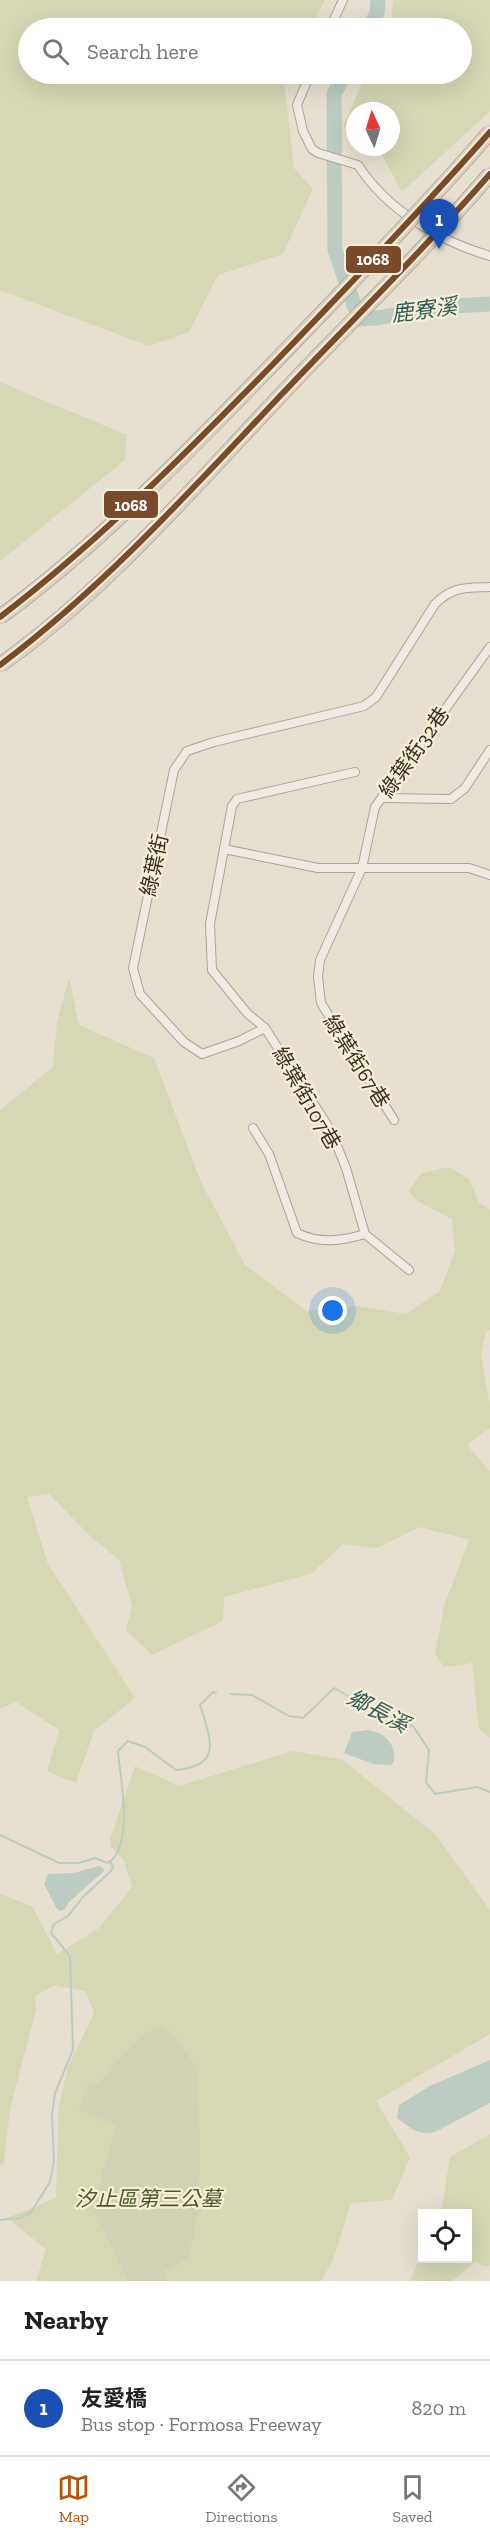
<!DOCTYPE html>
<html lang="en">
<head>
<meta charset="utf-8">
<style>
  :root { --surface:#fff; --page:#f6f6f6; --text:#222; --muted:#767676; --line:#e0e0e0; --accent:#b45309 }
  body { margin:0; font-family:"Zilla Slab","Noto Sans TC",serif; background:var(--page); color:var(--text) }
  .controls { position:absolute; right:18px; bottom:18px; display:grid; overflow:hidden; border-radius:0px; box-shadow:0 6px 24px #0002 }
  .controls button { width:54px; height:54px; display:grid; place-items:center; padding:0; border:0; border-bottom:2px solid var(--line); background:var(--surface); color:var(--text); font:30px sans-serif }
  .compass { position:absolute; left:346px; top:102px; width:54px; height:54px; border-radius:50%; background:var(--surface); box-shadow:0 6px 24px #0002; rotate:356deg }
  .you { position:absolute; left:333px; top:1311px; width:21px; height:21px; margin:-15px; border:4px solid #fff; border-radius:50%; background:#1a73e8; box-shadow:0 0 0 9px #1a73e833 }
  .badge { display:grid; place-items:center; width:39px; height:39px; border-radius:50%; background:var(--accent); color:#fff; font-size:20px; font-weight:700 }
  .pin { position:absolute; translate:-50% -50px; filter:drop-shadow(0 2px 3px #0008) }
  .pin::after { content:''; position:absolute; top:32px; width:21px; height:18px; background:inherit; clip-path:polygon(0 0,100% 0,50% 100%) }
  .list { margin:0; padding:0; list-style:none }
  h2 { display:flex; justify-content:space-between; align-items:center; height:78px; margin:0; padding:0 24px; font-size:26px }
  h2 small { font-size:20px; font-weight:400; color:var(--muted) }
  .list li { display:grid; grid-template-columns:39px 1fr auto; gap:18px; align-items:center; box-sizing:border-box; height:96px; padding:0 24px; border-top:2px solid var(--line) }
  .list b { display:block; font-size:22px; white-space:nowrap }
  .list p { margin:0; font-size:20px; white-space:nowrap; color:var(--muted) }
  .list em { font-size:20px; font-style:normal; color:var(--muted) }
  .icon { flex:none; width:33px; height:33px; fill:none; stroke:currentColor; stroke-width:2; stroke-linecap:round; stroke-linejoin:round }
  .map { position:relative; flex:none; width:490px; height:2281px; overflow:hidden }
  .search { position:absolute; background:var(--surface); box-shadow:0 6px 24px #0002; left:18px; right:18px; top:18px; height:66px; display:flex; align-items:center; gap:15px; box-sizing:border-box; padding:0 21px; border-radius:33px; color:var(--muted); font-size:22px }
  .sheet { height:174px; background:var(--surface) }
  nav { display:flex; justify-content:space-around; align-items:center; box-sizing:border-box; height:84px; border-top:2px solid var(--line); background:var(--surface); font-size:16px; color:var(--muted) }
  nav a { display:grid; justify-items:center; gap:3px }
  nav .on { color:var(--accent) }
  .map>svg:first-child { display:block }
</style>
</head>
<body>
<div class="map">
<svg width="490" height="2281" viewBox="0 0 490 2281">
  <rect width="100%" height="100%" fill="#e7e0d1"/>
  <!-- green -->
  <g fill="#d6d7b3">
    <polygon points="0,0 325,0 310,28 28,28 28,74 287,74 284,81 294,168 313,189 283,254 218,275 189,332 149,346 0,290"/>
    <polygon points="393,0 490,0 490,111 402,192 381,153 373,147 391,147 391,111 355,111 355,135 343,126 366,74 462,74 462,28 387,28 392,17"/>
    <polygon points="0,382 127,435 125,460 0,561"/>
    <polygon points="69,978 79,1025 154,1058 201,1182 245,1265 307,1311 356,1306 406,1314 440,1291 455,1251 452,1219 419,1202 408,1191 422,1173 449,1167 469,1179 479,1202 490,1210 490,1330 486,1331 481,1355 490,1406 490,1428 467,1445 490,1471 490,1738 479,1729 472,1663 444,1667 435,1654 444,1606 469,1540 420,1527 377,1548 343,1544 311,1574 224,1597 223,1621 152,1655 126,1630 132,1606 119,1560 93,1539 49,1494 27,1497 48,1564 135,1698 94,1731 76,1783 47,1771 59,1730 16,1702 0,1709 0,1110 53,1067 57,1021"/>
    <polygon points="293,1751 343,1760 435,1834 490,1910 490,2034 376,2101 410,2157 392,2200 351,2203 333,2260 321,2281 169,2281 164,2271 140,2037 98,2083 79,2110 115,2124 93,2208 128,2281 36,2281 46,2249 7,2218 56,2198 58,2110 68,2067 94,2013 86,1992 55,1985 35,1996 36,2010 10,2109 4,2163 0,2166 0,1894 32,1906 57,1954 99,1928 132,1887 124,1861 111,1847 110,1839 135,1766 179,1786"/>
    <polygon points="490,2134 490,2265 487,2267 475,2262 452,2281 410,2281 422,2252 422,2258 468,2258 468,2214 441,2213 450,2157"/>
  </g>
  <!-- cemetery -->
  <polygon fill="#d1d1b3" points="157,2026 176,2036 197,2070 200,2146 198,2211 188,2258 164,2271 169,2281 128,2281 93,2208 115,2125 79,2110 88,2083 98,2083 140,2037"/>
  <!-- water -->
  <g fill="#bcccc2">
    <path d="M368 1730C386 1734 395 1742 394 1761L391 1765 373 1764 344 1753 352 1732Z"/>
    <polygon points="99,1866 103,1868 104,1871 69,1902 64,1910 60,1911 57,1909 44,1884 48,1874 74,1873"/>
    <path d="M490 2060V2103L435 2132C418 2136 409 2127 397 2118L399 2105 430 2086Z"/>
  </g>
  <g fill="none" stroke-linecap="round" stroke-linejoin="round">
    <!-- stream -->
    <g stroke="#bcccc2" stroke-width="2">
      <polyline points="231,1694 252,1695 289,1716 303,1718 334,1688 373,1710 413,1726 429,1750 426,1782 435,1794 477,1787 490,1792"/>
      <path d="M0 1835 59 1863H79L95 1858 108 1863C135 1846 120 1778 118 1751L128 1741 145 1747 176 1770C224 1766 210 1738 200 1705L213 1692 216 1693"/>
      <polyline points="0,2220 20,2218 31,2212 50,2182 54,2161 52,2115 55,2093 73,2050 70,1956 51,1933 54,1924 68,1916 83,1897 111,1871 113,1867 110,1861"/>
    </g>
    <!-- river -->
    <g stroke="#bcccc2" stroke-width="15">
      <polyline points="369,28 377,13 378,0"/>
      <polyline points="345,74 334,94 335,250 359,319 378,318 434,307 490,304"/>
    </g>
    <!-- minor casing -->
    <g stroke="#ada599" stroke-width="10">
      <g id="minor">
        <polyline points="330,28 343,0"/>
        <path d="M310 74 297 105 303 131 312 149 318 153 358 165C387 210 439 241 490 256"/>
        <polyline points="355,772 237,799 232,806 210,924 212,970 247,1013 265,1028 331,1131 346,1168 365,1234"/>
        <polyline points="382,798 451,799 465,788 490,750"/>
        <polyline points="224,849 318,868 469,868 490,875"/>
        <path d="M265 1028 239 1041 202 1054 184 1042 140 994 133 968 174 770 187 751 214 742 364 706 376 697 435 604C453 586 466 588 490 587"/>
        <polyline points="394,1120 321,1003 318,977 320,960 362,868 375,807 490,647"/>
        <path d="M253 1128 269 1154 297 1233C320 1244 341 1241 365 1234"/>
        <polyline points="365,1234 409,1270"/>
      </g>
    </g>
    <!-- minor -->
    <use href="#minor" stroke="#efebe3" stroke-width="8"/>
    <!-- motorway-bridge casing -->
    <g stroke="#928b80" stroke-width="16" stroke-linecap="butt">
      <g id="motorway-bridge">
        <path d="M0 617C97 546 183 457 266 371 342 292 418 215 490 132"/>
        <path d="M0 665C105 591 190 491 278 398 348 323 423 253 490 174"/>
      </g>
    </g>
    <!-- motorway-bridge -->
    <use href="#motorway-bridge" stroke="#dad1c2" stroke-width="15"/>
    <!-- bus-1 casing -->
    <g stroke="#f7eed8" stroke-width="10">
      <g id="bus-1">
        <path d="M0 617C102 539 190 449 279 358 351 283 422 209 490 132"/>
        <path d="M0 665C105 586 191 490 281 395 351 321 423 251 490 174"/>
      </g>
    </g>
    <!-- bus-1 -->
    <use href="#bus-1" stroke="#7a4b2a" stroke-width="6"/>
  </g>
  <g text-anchor="middle" dominant-baseline="central" stroke-width="4.5" stroke-linejoin="round" paint-order="stroke">
    <!-- street labels -->
    <g font-size="21" fill="#3d2e20" stroke="#f7eed8">
      <text transform="translate(414 752) rotate(-55)">綠葉街32巷</text>
      <text transform="translate(154 865) rotate(-78)">綠葉街</text>
      <text transform="translate(357 1061) rotate(58)">綠葉街67巷</text>
      <text transform="translate(307 1098) rotate(60)">綠葉街107巷</text>
    </g>
    <!-- park labels -->
    <g font-size="21" font-style="italic" fill="#4d5a26" stroke="#f7eed8">
      <text x="148" y="2198">汐止區第三公墓</text>
    </g>
    <!-- water labels -->
    <g font-size="22" font-style="italic" fill="#2f5d5a" stroke="#f7eed8">
      <text transform="translate(424 310) rotate(-7)">鹿寮溪</text>
      <text transform="translate(378 1711) rotate(28)">鄉長溪</text>
    </g>
  </g>
  <g stroke="#f7eed8" stroke-width="2">
    <rect x="345" y="245" width="57" height="29" rx="6" fill="#7a4b2a"/>
    <rect x="103" y="490" width="56" height="29" rx="6" fill="#7a4b2a"/>
  </g>
  <g font-size="16" text-anchor="middle" font-weight="bold" fill="#fff">
    <text x="373" y="265">1068</text>
    <text x="131" y="511">1068</text>
  </g>
</svg>
<div class="controls">
<button><svg class="icon" aria-label="locate" viewBox="0 0 24 24"><circle cx="12" cy="12" r="6"/><path d="M12 2v4M12 18v4M2 12h4M18 12h4"/></svg></button>
</div>
<svg class="compass" viewBox="-18 -18 36 36"><path d="M0-13l5 13h-10z" fill="#e53935"/><path d="M0 13l5-13h-10z" fill="#767676"/></svg>
<div class="you"></div>
<div class="pin badge" style="left:439px;top:249px;background:#1a4fb4">1</div>
<div class="search"><svg class="icon" aria-label="search" viewBox="0 0 24 24"><circle cx="10" cy="10" r="6"/><path d="M15 15l6 6"/></svg>Search here</div>
</div>
<section class="sheet">
<h2>Nearby<small></small></h2>
<ul class="list">
<li><span class="badge" style="background:#1a4fb4">1</span><div><b>友愛橋</b><p>Bus stop · Formosa Freeway</p></div><em>820 m</em></li>
</ul>
</section>
<nav>
<a class="on"><svg class="icon" aria-label="map" viewBox="0 0 24 24"><path d="M3 6l6-2 6 2 6-2v14l-6 2-6-2-6 2zM9 4v14M15 6v14"/></svg>Map</a>
<a><svg class="icon" aria-label="directions" viewBox="0 0 24 24"><path d="M12 3l9 9-9 9-9-9zM9 14v-3h6M13 9l2 2-2 2"/></svg>Directions</a>
<a><svg class="icon" aria-label="saved" viewBox="0 0 24 24"><path d="M7 4h10v16l-5-4-5 4z"/></svg>Saved</a>
</nav>
</body>
</html>
